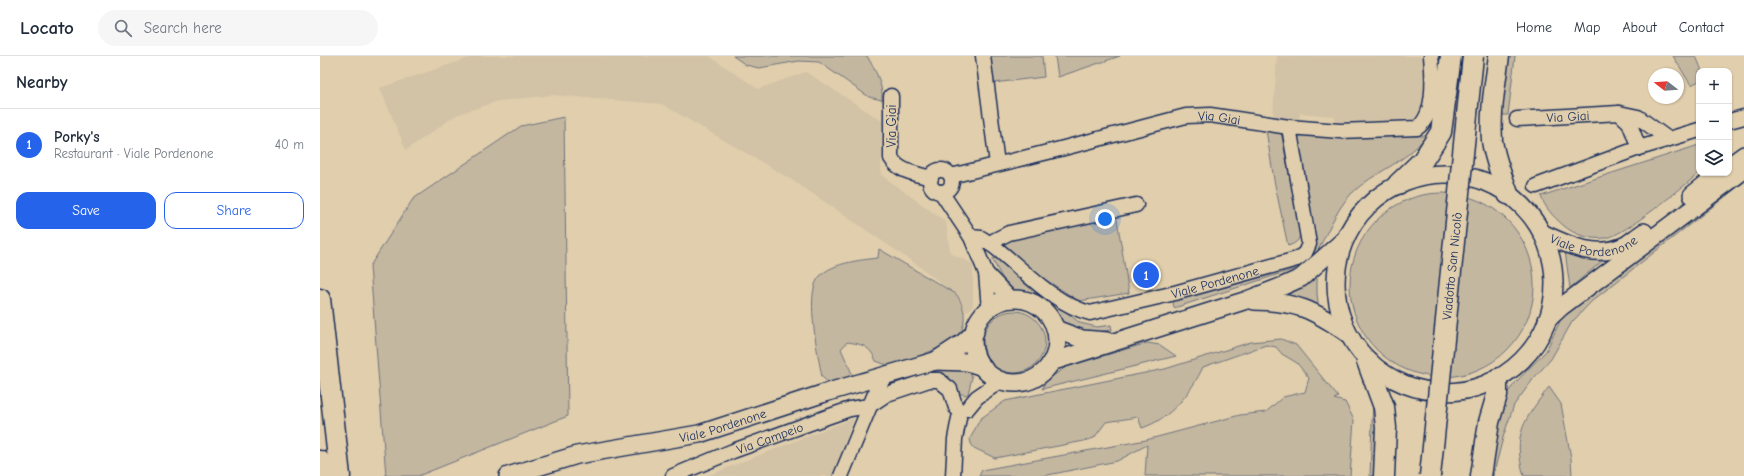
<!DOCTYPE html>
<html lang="en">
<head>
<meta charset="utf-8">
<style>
  :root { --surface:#fff; --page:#f6f6f7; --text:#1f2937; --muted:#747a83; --line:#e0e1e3; --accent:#2563eb }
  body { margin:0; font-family:"Comic Neue",sans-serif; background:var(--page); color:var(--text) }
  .controls { position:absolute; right:12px; top:12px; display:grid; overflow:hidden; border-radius:8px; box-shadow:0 1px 3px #0004 }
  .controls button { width:36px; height:36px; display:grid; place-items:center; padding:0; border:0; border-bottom:1px solid var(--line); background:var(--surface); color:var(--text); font:20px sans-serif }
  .compass { position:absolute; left:1328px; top:12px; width:36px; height:36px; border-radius:50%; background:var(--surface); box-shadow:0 1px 3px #0004; rotate:287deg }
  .you { position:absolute; left:785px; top:163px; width:14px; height:14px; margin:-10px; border:3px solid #fff; border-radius:50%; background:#1a73e8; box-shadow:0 0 0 6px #1a73e833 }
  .badge { display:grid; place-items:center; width:26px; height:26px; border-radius:50%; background:var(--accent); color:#fff; font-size:13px; font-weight:700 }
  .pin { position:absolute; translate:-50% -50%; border:2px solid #fff; box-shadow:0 1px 4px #0006 }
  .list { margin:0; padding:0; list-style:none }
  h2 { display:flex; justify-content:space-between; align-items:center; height:52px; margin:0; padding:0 16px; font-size:17px }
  h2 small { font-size:13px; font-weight:400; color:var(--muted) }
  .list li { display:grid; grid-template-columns:26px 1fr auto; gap:12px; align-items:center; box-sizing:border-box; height:72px; padding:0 16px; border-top:1px solid var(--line) }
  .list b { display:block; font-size:15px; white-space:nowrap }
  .list p { margin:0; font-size:13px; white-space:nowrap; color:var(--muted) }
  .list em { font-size:13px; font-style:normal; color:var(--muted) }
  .actions { display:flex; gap:8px; padding:12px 16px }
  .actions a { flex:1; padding:9px 0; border:1px solid var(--accent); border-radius:12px; text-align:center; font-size:14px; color:var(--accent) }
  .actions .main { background:var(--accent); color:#fff }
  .icon { flex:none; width:22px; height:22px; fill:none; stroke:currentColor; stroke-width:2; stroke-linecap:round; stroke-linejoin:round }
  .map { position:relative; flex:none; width:1424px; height:420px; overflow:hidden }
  header { display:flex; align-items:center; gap:24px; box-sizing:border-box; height:56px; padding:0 20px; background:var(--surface); border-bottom:1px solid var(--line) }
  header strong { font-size:19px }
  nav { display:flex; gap:22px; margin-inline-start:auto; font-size:14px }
  .search { width:280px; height:36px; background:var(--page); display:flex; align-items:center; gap:10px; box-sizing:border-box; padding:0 14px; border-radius:22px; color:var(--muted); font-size:15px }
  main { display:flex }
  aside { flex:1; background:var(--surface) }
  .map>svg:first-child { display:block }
</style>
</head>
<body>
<header>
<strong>Locato</strong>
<div class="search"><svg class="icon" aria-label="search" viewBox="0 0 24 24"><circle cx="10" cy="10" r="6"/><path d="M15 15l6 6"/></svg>Search here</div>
<nav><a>Home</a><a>Map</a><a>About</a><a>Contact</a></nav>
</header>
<main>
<aside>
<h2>Nearby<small></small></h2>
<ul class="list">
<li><span class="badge">1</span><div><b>Porky's</b><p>Restaurant · Viale Pordenone</p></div><em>40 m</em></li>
</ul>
<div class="actions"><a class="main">Save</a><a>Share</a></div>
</aside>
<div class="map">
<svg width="1424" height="420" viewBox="0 0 1424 420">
  <rect width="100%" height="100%" fill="#e0ceac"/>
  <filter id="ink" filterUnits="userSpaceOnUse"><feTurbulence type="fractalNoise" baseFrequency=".025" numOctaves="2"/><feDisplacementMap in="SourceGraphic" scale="8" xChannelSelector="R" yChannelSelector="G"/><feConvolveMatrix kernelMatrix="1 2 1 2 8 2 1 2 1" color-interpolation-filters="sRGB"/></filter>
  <g filter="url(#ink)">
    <!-- built -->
    <g fill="#d2c2a6">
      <polygon points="155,0 389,0 438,33 486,16 562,65 561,119 626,166 630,197 653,208 653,250 644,258 643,247 632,236 599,210 474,125 342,48 232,39 178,45 136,59 86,94 60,32"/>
      <polygon points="957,0 1104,0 1107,22 1104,49 1096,63 1016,67 1014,60 1003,59 980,57 979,64 953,61"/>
      <polygon points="534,362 512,420 388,420 417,408"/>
    </g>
    <!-- green -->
    <g fill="#c3b7a0" stroke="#6f737f">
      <path d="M413 0H547C555 14 563 27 562 44L549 41 499 6 479 5 439 12 426 9Z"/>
      <polygon points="670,0 722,0 724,21 673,27"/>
      <polygon points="735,0 800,0 738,21"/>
      <polygon points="1188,0 1195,0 1188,59 1181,59"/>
      <polygon points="1353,0 1376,0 1382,15 1379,15 1379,25 1371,29"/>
      <polygon points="244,61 248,360 98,420 66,420 50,210 93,143 201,70"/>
      <path d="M946 74 961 76 980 175C980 185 976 187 968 190L954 124Z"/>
      <path d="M980 79 1106 80C1087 107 1054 115 1031 138 1015 155 1006 180 995 200L992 193 977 85Z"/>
      <path d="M1379 89V117C1363 131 1305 179 1286 182 1271 184 1254 179 1243 169 1233 160 1225 152 1221 140Z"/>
      <polygon points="1424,118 1424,126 1272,245 1252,266 1231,303 1214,322 1194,349 1184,378 1173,420 1168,420 1177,358 1185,340 1195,327 1226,295 1241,263 1252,249"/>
      <circle cx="1122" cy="229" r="92"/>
      <polygon points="796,157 809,237 759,245 720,220 681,186 753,170"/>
      <path d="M559 193 636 238C646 251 648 271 635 283 627 290 582 307 571 309 566 309 561 307 556 305 550 290 542 288 527 286L521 293 533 320 511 329 502 321C498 299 486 243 497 224 507 207 541 204 558 202Z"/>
      <polygon points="1245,195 1287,201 1250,232"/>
      <polygon points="677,202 697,222 736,248 760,267 777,271 791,269 792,274 765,277 747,271 722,244 709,238 701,238 693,235 686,229 672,203"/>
      <polygon points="982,205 975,213 854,252 853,245"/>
      <polygon points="997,222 997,238 999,253 979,243 963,239"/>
      <circle cx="694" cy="286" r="31"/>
      <path d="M961 283 976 289 1018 341 1014 343 1025 346 1034 364 1030 420H825L827 389 797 405 723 420H659L662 414 826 384 920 359 946 356 963 341 985 336 989 322 977 307 962 298 956 291 946 289 883 311C871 337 850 363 822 372L818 361 786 366 774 382 764 385 675 402 652 391 650 383 660 363 685 345 845 313 931 286Z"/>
      <polygon points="827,287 840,289 856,300 722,333 727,324 746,311"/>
      <path d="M620 311C632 311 645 308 652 321L648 338 644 339C633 335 630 320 620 314L570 331 569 329Z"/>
      <path d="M1229 331 1241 348 1251 402 1252 420H1204C1192 378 1204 364 1229 331Z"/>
      <polygon points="1053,341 1057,356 1054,420 1050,420"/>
    </g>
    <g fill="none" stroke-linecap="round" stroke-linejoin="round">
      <!-- minor casing -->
      <g stroke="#1b2f5e" stroke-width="17">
        <g id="minor">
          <polyline points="663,0 677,108"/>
          <path d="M571 40V102C579 116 597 118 611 122"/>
          <path id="s1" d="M1197 63 1299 57"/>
          <polyline points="1409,65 1424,61"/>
          <polyline points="1319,92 1309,66 1299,57 1318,61 1348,83"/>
          <circle cx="621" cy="125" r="11"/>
          <path id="s2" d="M631 120 740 93 866 60 890 59 969 71 1020 75 1097 72C1116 59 1113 20 1111 0"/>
          <polyline points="1216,130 1319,92 1379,74"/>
          <polyline points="621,136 651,181 666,217"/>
          <path id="s3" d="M651 181 661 182 672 189C701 211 733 248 770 257L851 238 977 203 985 197 989 188 969 71"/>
          <polyline points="672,189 675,184 689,177 816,149"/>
          <polyline points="669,253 666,217 691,243"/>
          <polyline points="647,353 657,341 682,324"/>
          <path id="s4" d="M353 420 413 395 507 361 530 353 549 350 567 338 609 324H619L626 330 630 333 636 352"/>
          <polyline points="521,420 554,340 564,321"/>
          <polyline points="633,420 635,383 639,362"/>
        </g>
      </g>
      <!-- major casing -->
      <g stroke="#1b2f5e" stroke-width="20">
        <g id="major">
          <polyline points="1409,110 1424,99"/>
          <circle cx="1125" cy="227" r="109"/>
          <polyline points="1372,139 1400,117"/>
          <path id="s5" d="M1222 177C1248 189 1277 204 1306 189 1312 185 1318 180 1324 176"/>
          <circle cx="695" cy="285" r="42"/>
          <path d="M934 245C977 246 992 253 1027 277"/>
          <polyline points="1227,264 1241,251 1424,114"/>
          <polyline points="735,273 762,283 787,285"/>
          <polyline points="615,305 647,306 663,311"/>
          <polyline points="731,306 927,244 963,230 981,222 1023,185"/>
          <path id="s6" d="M188 420 257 399 379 378 508 336 615 305 644 286 655 276"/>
        </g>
      </g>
      <!-- highway casing -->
      <g stroke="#1b2f5e" stroke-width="23">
        <g id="highway">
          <path d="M1179 0C1175 28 1170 56 1172 84 1174 102 1182 120 1188 138"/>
          <polyline points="1078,128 1103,104 1121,76 1131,0"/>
          <polyline points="0,243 20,420"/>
          <polyline points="1047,305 1064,351 1066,372 1064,420"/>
          <polyline points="0,405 2,420"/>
          <polyline points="1161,420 1169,366 1177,339 1177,323"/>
        </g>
      </g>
      <!-- minor -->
      <use href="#minor" stroke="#e0ceac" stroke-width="14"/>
      <!-- major -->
      <use href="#major" stroke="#e0ceac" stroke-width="17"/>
      <!-- highway -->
      <use href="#highway" stroke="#e0ceac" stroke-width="20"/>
      <!-- highway-bridge casing -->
      <g stroke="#1b2f5e" stroke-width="23" stroke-linecap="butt">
        <g id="highway-bridge">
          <path id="s7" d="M1110 420 1153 0"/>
        </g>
      </g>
      <!-- highway-bridge -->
      <use href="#highway-bridge" stroke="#e0ceac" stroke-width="20"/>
    </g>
  </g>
  <g text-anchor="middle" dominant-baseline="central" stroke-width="3.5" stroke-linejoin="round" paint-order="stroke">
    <!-- street labels -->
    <g font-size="13" fill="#1b2f5e" stroke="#e0ceac">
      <text stroke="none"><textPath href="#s1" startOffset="51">Via Giai</textPath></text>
      <text stroke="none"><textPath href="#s2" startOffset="276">Via Giai</textPath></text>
      <text transform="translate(571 70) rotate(-90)">Via Giai</text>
      <text stroke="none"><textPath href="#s5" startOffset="55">Viale Pordenone</textPath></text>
      <text stroke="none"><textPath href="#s7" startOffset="211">Viadotto San Nicolò</textPath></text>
      <text stroke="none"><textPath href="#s3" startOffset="272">Viale Pordenone</textPath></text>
      <text stroke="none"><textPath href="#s6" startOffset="221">Viale Pordenone</textPath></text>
      <text stroke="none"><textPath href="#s4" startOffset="104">Via Campeio</textPath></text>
    </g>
  </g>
</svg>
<div class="controls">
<button>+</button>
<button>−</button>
<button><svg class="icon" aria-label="layers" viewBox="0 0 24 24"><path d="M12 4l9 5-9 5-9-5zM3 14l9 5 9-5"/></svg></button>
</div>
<svg class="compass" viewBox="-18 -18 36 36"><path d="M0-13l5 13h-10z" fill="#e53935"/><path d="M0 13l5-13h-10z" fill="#747a83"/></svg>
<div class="you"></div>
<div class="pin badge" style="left:826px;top:219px">1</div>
</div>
</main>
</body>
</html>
